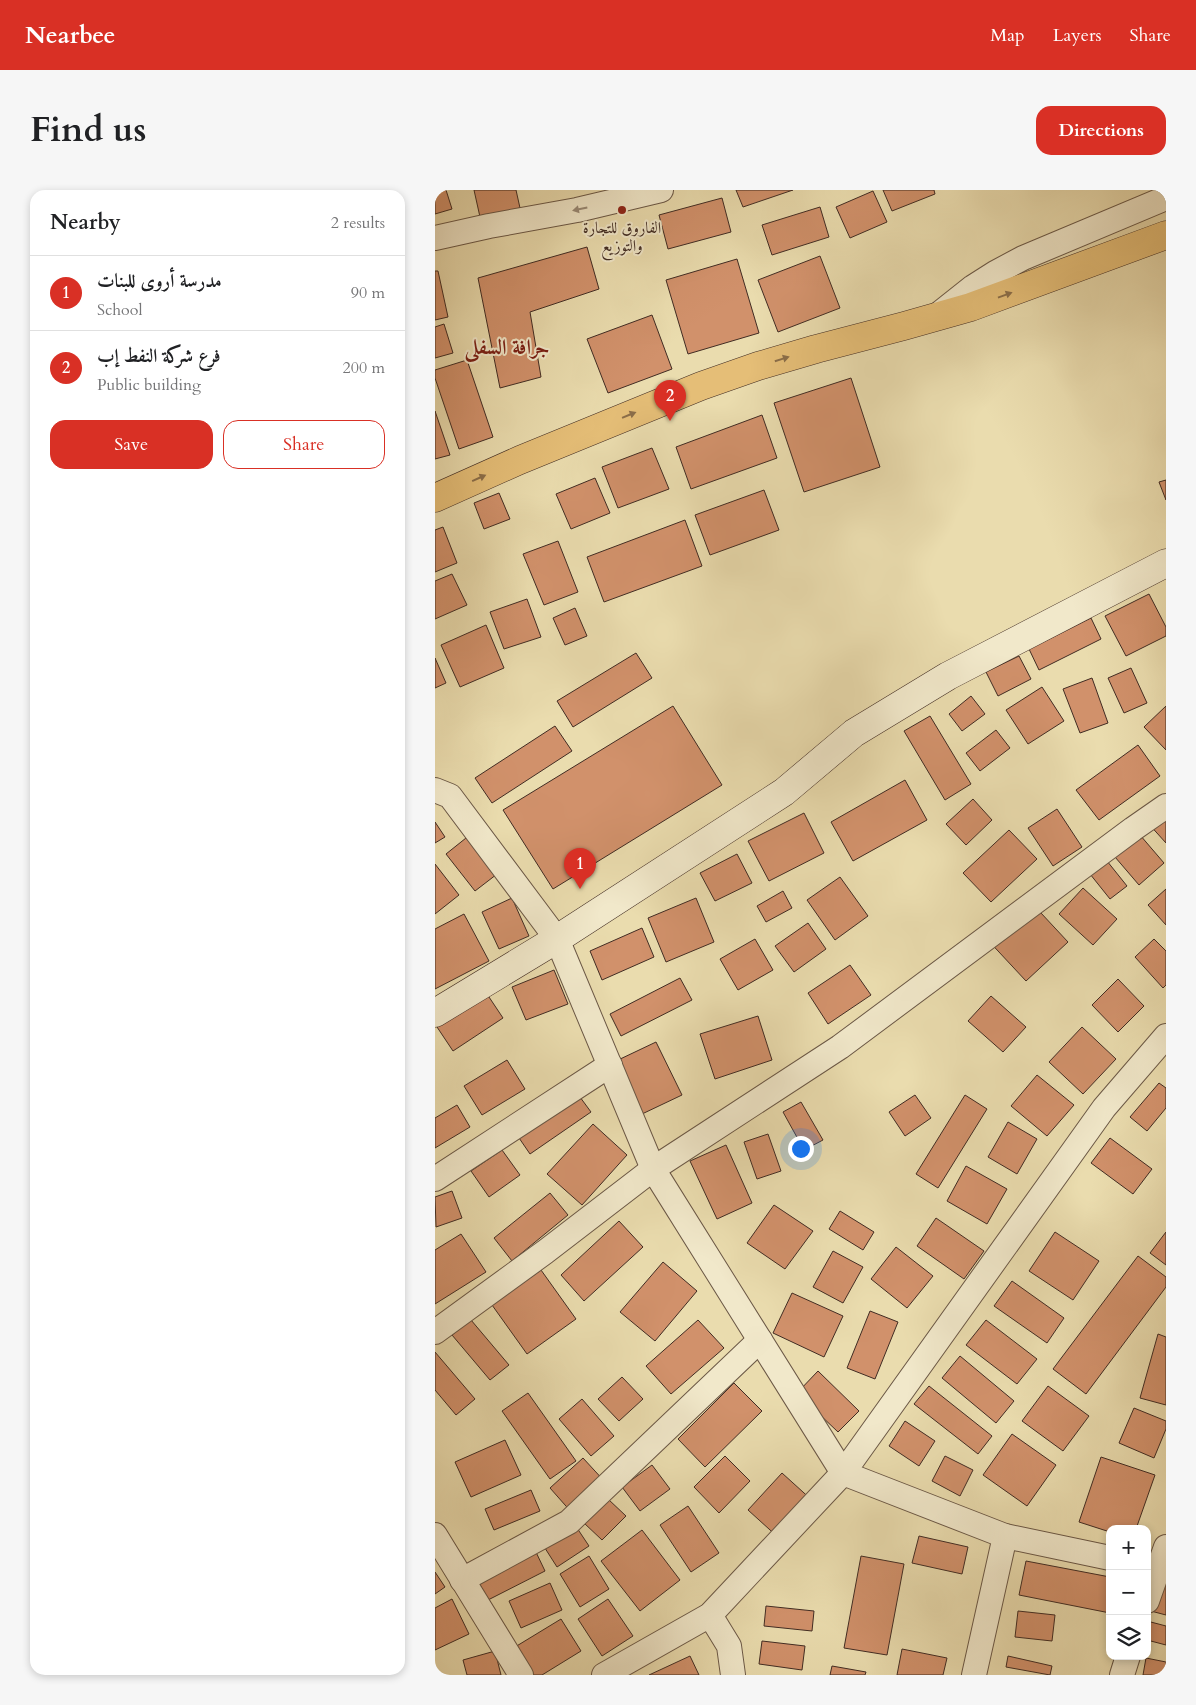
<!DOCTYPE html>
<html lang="en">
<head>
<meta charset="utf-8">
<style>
  :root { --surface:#fff; --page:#f6f6f6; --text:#202124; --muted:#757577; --line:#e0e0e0; --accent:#d93025 }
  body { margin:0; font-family:Cardo,Amiri,serif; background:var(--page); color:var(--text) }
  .controls { position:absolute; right:15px; bottom:15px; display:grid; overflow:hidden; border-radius:10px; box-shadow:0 2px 8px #0003 }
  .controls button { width:45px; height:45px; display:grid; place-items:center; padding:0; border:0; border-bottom:1px solid var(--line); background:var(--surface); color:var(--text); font:25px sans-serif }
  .you { position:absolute; left:365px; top:958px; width:18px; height:18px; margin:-12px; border:4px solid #fff; border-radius:50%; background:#1a73e8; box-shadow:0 0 0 8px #1a73e833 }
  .badge { display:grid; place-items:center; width:32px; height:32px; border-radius:50%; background:var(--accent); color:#fff; font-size:16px; font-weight:700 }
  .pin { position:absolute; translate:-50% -41px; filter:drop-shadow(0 1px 2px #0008) }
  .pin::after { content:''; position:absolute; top:26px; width:18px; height:15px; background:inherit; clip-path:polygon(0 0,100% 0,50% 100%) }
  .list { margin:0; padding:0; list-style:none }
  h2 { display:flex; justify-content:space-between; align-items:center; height:65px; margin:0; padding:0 20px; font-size:21px }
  h2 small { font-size:16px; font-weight:400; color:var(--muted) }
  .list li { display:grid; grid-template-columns:32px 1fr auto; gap:15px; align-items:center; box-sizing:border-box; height:75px; padding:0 20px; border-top:1px solid var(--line) }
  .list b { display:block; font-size:19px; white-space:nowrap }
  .list p { margin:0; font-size:16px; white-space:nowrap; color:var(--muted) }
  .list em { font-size:16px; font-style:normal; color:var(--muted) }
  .actions { display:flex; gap:10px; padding:15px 20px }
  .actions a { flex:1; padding:11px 0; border:1px solid var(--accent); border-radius:15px; text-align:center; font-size:18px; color:var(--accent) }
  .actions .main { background:var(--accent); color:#fff }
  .icon { flex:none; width:28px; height:28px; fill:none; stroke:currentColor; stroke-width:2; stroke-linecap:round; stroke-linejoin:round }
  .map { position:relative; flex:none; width:731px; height:1485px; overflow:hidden; border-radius:15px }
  header { display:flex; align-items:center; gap:30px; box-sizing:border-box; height:70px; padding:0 25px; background:var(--accent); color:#fff }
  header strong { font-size:24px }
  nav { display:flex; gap:28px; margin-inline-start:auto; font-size:18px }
  .intro { display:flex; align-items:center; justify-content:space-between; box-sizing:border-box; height:120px; padding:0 30px }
  h1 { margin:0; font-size:35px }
  .button { padding:12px 22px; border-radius:15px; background:var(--accent); color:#fff; font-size:18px; font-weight:700 }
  main { display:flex; gap:30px; padding:0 30px }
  aside { flex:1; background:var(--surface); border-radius:15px; box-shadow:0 2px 8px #0003 }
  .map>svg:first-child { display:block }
</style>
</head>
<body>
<header>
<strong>Nearbee</strong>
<nav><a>Map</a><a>Layers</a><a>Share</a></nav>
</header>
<div class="intro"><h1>Find us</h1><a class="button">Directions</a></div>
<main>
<aside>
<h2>Nearby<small>2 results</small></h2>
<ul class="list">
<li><span class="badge">1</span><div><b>مدرسة أروى للبنات</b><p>School</p></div><em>90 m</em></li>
<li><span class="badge">2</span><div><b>فرع شركة النفط إب</b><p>Public building</p></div><em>200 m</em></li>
</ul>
<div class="actions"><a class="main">Save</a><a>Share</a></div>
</aside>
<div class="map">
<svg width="731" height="1485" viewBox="0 0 731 1485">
  <rect width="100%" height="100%" fill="#eadcae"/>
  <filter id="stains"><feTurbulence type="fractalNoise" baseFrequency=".004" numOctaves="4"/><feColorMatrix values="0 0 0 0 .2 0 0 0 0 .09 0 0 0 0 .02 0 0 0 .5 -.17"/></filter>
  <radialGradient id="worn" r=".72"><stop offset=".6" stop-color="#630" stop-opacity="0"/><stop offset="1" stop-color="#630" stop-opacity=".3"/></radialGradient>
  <!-- building -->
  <g fill="#d1916b" stroke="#412c23">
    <polygon points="0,0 11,0 17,19 0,24"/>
    <polygon points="39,0 81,0 85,18 45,27"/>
    <polygon points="301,0 358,0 308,17"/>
    <polygon points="448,0 499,0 500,4 457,21"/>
    <polygon points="438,1 452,32 415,48 401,17"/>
    <polygon points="287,8 296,42 233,59 224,25"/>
    <polygon points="385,17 394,47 337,65 327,35"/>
    <polygon points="152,57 164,99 95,122 106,187 65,198 43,88"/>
    <polygon points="385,66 405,118 343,142 323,90"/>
    <polygon points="302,69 324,143 253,164 231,90"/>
    <polygon points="0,81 3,81 13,127 0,130"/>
    <polygon points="217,125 237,179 173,203 152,149"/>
    <polygon points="9,134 18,163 0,168 0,137"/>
    <polygon points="32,170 58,247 24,259 0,188 0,180"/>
    <polygon points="416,188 445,277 369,302 339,213"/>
    <polygon points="0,221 15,265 0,269"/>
    <polygon points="327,225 342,268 256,299 241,257"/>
    <polygon points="217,258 234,299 183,318 167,277"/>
    <polygon points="160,288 175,323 136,339 121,304"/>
    <polygon points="731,290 731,310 724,292"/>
    <polygon points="329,300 344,340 275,365 260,325"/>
    <polygon points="64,303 75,329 49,339 39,313"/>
    <polygon points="250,330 267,376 169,412 152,367"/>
    <polygon points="8,337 22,373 0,382 0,340"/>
    <polygon points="123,351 143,402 109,415 88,364"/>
    <polygon points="17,384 32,415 0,429 0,391"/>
    <polygon points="714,404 731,437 731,446 691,466 670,426"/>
    <polygon points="92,409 106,447 69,459 55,422"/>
    <polygon points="140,418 152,446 130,455 118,428"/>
    <polygon points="656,428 666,449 604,480 594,459"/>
    <polygon points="51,435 69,478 25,497 6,455"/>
    <polygon points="201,463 217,488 138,537 122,511"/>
    <polygon points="584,466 596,489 563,506 551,482"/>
    <polygon points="0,468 11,493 0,498"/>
    <polygon points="696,478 712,513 689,523 673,488"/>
    <polygon points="657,488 673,533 645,543 628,499"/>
    <polygon points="607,497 629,531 593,554 571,520"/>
    <polygon points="536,506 550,524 527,541 514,524"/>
    <polygon points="238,516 287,595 118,699 68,620"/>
    <polygon points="731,516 731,560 709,537"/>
    <polygon points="495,526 536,594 510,610 469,541"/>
    <polygon points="120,536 137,561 57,613 40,588"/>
    <polygon points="561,540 575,558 545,581 531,563"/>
    <polygon points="703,555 725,586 664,630 641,600"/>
    <polygon points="470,590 492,630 418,671 396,632"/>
    <polygon points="538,609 557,630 531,655 511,634"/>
    <polygon points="622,619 647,657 618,676 593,638"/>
    <polygon points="369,623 389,663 334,691 313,651"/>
    <polygon points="731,623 731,653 712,632"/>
    <polygon points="0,632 10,647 0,653"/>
    <polygon points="574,640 602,669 556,712 528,683"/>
    <polygon points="36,644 66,681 40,701 11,664"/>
    <polygon points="705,645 729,673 704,695 680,667"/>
    <polygon points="302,664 317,693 280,711 265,683"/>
    <polygon points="672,671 692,696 675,709 655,684"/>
    <polygon points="0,674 24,705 0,724"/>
    <polygon points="405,687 433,726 400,750 372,710"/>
    <polygon points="648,698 682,729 658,755 624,724"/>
    <polygon points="731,699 731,735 713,715"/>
    <polygon points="348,701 357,718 331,732 322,716"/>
    <polygon points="77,708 94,746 64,759 47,722"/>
    <polygon points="261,708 279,752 231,772 213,728"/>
    <polygon points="592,708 633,752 591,791 550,747"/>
    <polygon points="29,724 54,771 0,799 0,739"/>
    <polygon points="373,733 391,759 359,782 340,756"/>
    <polygon points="207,738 219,767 167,790 155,761"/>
    <polygon points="320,749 338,780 303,800 285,769"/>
    <polygon points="719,749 731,761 731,795 728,798 700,767"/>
    <polygon points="415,775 436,805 393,834 373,803"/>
    <polygon points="119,780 133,814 91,830 77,797"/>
    <polygon points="245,788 257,810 186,846 175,824"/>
    <polygon points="683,789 709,816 683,842 657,815"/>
    <polygon points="52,804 68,828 18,861 2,837"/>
    <polygon points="556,806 591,837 568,862 533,831"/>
    <polygon points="323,826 337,870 280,889 265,844"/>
    <polygon points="647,837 681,869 648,904 614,872"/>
    <polygon points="221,852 247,905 207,924 181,871"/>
    <polygon points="72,870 90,899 47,925 29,896"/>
    <polygon points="602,885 639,915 612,946 576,916"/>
    <polygon points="724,893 731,898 731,918 712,941 695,927"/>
    <polygon points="142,903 156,922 95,964 82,945"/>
    <polygon points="480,905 496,928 470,946 454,922"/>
    <polygon points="530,905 552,919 503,998 481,984"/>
    <polygon points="366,912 388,950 369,960 348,922"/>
    <polygon points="22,915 35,937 0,958 0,928"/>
    <polygon points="573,932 602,949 582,984 553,967"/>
    <polygon points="158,934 192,965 147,1015 112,984"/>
    <polygon points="333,944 346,981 322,989 309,952"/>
    <polygon points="675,948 717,979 698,1004 656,973"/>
    <polygon points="291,955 317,1013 282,1029 255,971"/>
    <polygon points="67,960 85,985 54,1007 36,981"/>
    <polygon points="531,976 572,999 552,1034 512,1011"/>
    <polygon points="17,1001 27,1028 1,1037 0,1007"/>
    <polygon points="115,1003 133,1025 77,1071 59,1048"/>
    <polygon points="339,1015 378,1041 350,1079 312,1053"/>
    <polygon points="405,1021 439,1042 428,1060 394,1039"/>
    <polygon points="501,1028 549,1061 529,1089 482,1056"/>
    <polygon points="184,1031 208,1057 149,1111 126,1085"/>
    <polygon points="620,1042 664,1071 638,1110 594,1081"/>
    <polygon points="731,1042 731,1075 715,1063"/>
    <polygon points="26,1044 51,1082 0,1114 0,1060"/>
    <polygon points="461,1057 498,1086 472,1118 436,1089"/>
    <polygon points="398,1061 428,1077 408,1113 378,1097"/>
    <polygon points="703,1066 731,1087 731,1097 651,1204 618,1179"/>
    <polygon points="228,1072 262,1101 220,1151 185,1122"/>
    <polygon points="106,1080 141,1129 92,1164 57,1115"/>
    <polygon points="577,1091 629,1128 612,1153 559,1116"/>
    <polygon points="357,1103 408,1126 389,1167 338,1143"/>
    <polygon points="435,1121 463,1132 440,1189 412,1178"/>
    <polygon points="36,1130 74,1175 55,1190 17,1145"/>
    <polygon points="263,1130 289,1158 236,1204 211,1176"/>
    <polygon points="551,1130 602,1169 582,1194 531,1155"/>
    <polygon points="723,1144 731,1147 731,1215 705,1208"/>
    <polygon points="0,1162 40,1209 21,1225 0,1200"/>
    <polygon points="525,1166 579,1211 561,1233 507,1188"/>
    <polygon points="383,1181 424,1221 403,1242 362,1203"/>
    <polygon points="187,1187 208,1209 184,1231 163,1209"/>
    <polygon points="299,1193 327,1221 270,1277 243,1249"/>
    <polygon points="494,1196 557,1246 543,1264 479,1214"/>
    <polygon points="613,1196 654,1226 628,1261 587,1231"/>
    <polygon points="93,1203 141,1271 115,1289 67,1221"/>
    <polygon points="147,1209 179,1246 156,1266 124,1229"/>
    <polygon points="699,1218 731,1231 731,1239 719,1268 684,1253"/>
    <polygon points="470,1231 500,1251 484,1276 454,1256"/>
    <polygon points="577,1244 621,1275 592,1316 548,1285"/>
    <polygon points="70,1250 86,1285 36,1307 20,1272"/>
    <polygon points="290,1266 315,1291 284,1323 259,1297"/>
    <polygon points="510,1266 538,1280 525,1306 497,1291"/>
    <polygon points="666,1267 720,1285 701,1339 675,1339 675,1342 644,1332"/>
    <polygon points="148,1268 171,1293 138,1324 115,1298"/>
    <polygon points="217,1275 235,1299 205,1321 187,1297"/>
    <polygon points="347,1283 379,1312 345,1349 313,1320"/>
    <polygon points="96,1300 105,1321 59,1340 50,1319"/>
    <polygon points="173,1309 191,1326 167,1350 149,1333"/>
    <polygon points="253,1316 284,1363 256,1382 225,1335"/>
    <polygon points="140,1335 154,1356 122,1377 108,1355"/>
    <polygon points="207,1340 245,1390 205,1421 166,1371"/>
    <polygon points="484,1346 533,1357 527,1384 477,1373"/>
    <polygon points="99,1358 110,1381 53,1410 41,1387"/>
    <polygon points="154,1366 174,1399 145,1417 125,1384"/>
    <polygon points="426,1366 469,1374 452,1465 409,1458"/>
    <polygon points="591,1371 675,1387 675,1423 584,1405"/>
    <polygon points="0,1382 10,1397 0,1404"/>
    <polygon points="115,1393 127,1420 86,1438 74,1411"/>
    <polygon points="719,1393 731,1396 731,1425 712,1420"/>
    <polygon points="17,1409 34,1444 0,1460 0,1418"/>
    <polygon points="173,1409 198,1446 167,1466 143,1429"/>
    <polygon points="331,1416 379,1421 377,1441 329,1436"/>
    <polygon points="583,1421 620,1425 617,1451 580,1447"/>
    <polygon points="126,1429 146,1461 107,1485 98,1485 80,1457"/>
    <polygon points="712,1431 731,1436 731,1455 712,1450"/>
    <polygon points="327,1451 370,1456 367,1480 324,1474"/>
    <polygon points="467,1459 512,1468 508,1485 462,1485"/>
    <polygon points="60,1461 66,1485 32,1485 28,1470"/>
    <polygon points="255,1466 264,1485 214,1485"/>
    <polygon points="573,1466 617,1476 615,1485 571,1477"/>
    <polygon points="711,1468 731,1472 731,1485 708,1485"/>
    <polygon points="397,1476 431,1482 430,1485 395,1485"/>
  </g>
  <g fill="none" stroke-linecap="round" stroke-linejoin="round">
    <!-- street casing -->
    <g stroke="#6b5846" stroke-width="26">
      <g id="street">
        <polyline points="0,48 54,36 142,20 226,0"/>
        <polyline points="504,124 538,97 560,83 588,68 731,8"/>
        <polyline points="0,600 15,606 122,749 218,979 408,1283 570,1346 675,1368"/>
        <polyline points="0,989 175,875"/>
        <polyline points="0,1142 110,1062 218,979 405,857 698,639 731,616"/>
        <polyline points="0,1345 86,1485"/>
        <polyline points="27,1390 134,1332 325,1150"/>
        <polyline points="712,1411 731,1357"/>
        <polyline points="275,1425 294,1456 298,1485"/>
        <polyline points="169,1485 275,1425 408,1283 669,918 731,846"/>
        <polyline points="539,1485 570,1346"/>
        <polyline points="687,1485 693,1466"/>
      </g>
    </g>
    <!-- secondary casing -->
    <g stroke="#412c23" stroke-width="29">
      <polyline id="secondary" points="0,823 122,749 349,602 419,543 513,486 731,373"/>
    </g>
    <!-- primary casing -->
    <g stroke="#412c23" stroke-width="29">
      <polyline id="primary" points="0,308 85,270 266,196 323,176 381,159 469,136 536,117 731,45"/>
    </g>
    <!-- street -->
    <use href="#street" stroke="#f1e8ca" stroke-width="24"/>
    <!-- secondary -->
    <use href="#secondary" stroke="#f1e8ca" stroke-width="28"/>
    <!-- primary -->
    <use href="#primary" stroke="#e5be77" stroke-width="28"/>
  </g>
  <!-- one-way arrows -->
  <defs><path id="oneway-solid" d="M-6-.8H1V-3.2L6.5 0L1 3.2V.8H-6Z" transform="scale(1.25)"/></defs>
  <use fill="#998a76" href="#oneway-solid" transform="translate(145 19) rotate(168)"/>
  <g fill="#8b6e49">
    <use href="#oneway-solid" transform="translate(570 105) rotate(-20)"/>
    <use href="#oneway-solid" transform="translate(347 169) rotate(-17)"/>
    <use href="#oneway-solid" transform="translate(194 225) rotate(-22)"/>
    <use href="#oneway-solid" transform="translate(44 288) rotate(-24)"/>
  </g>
  <!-- markers -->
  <circle fill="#8f2418" stroke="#f1e8ca" stroke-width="2" cx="187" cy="20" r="5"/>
  <g text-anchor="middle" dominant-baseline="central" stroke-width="4" stroke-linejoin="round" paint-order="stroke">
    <!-- poi labels -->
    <g font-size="16" fill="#412c23" stroke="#f1e8ca">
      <text x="187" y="38">الفاروق للتجارة<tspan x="187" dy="18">والتوزيع</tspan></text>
    </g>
    <!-- district labels -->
    <g font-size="21" font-weight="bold" fill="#7a1f14" stroke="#f1e8ca">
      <text x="72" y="157">جرافة السفلى</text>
    </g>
  </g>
  <rect width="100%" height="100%" filter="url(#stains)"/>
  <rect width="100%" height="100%" fill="url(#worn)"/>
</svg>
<div class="controls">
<button>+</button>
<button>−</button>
<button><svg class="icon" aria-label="layers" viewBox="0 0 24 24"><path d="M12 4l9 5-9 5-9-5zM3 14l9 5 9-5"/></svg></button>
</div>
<div class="you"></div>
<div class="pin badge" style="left:145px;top:699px">1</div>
<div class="pin badge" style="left:235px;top:231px">2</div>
</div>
</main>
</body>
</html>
